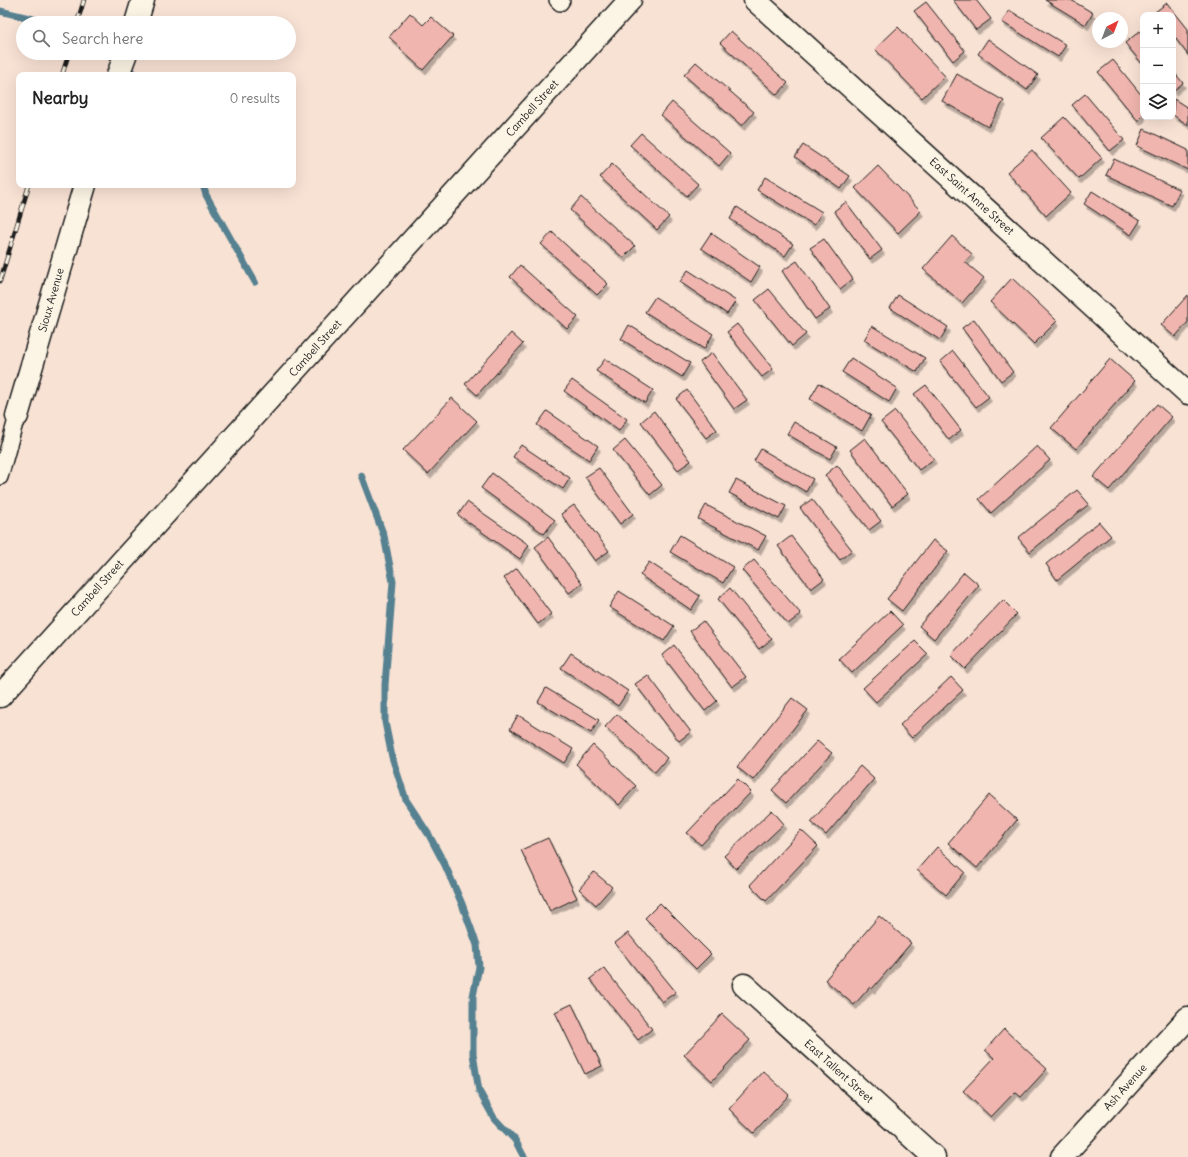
<!DOCTYPE html>
<html lang="en">
<head>
<meta charset="utf-8">
<style>
  :root { --surface:#fff; --page:#f2f2f2; --text:#222; --muted:#767676; --line:#e0e0e0 }
  body { margin:0; font-family:Delius,sans-serif; background:var(--page); color:var(--text) }
  .controls { position:absolute; right:12px; top:12px; display:grid; overflow:hidden; border-radius:8px; box-shadow:0 4px 16px #0002 }
  .controls button { width:36px; height:36px; display:grid; place-items:center; padding:0; border:0; border-bottom:1px solid var(--line); background:var(--surface); color:var(--text); font:20px sans-serif }
  .compass { position:absolute; left:1092px; top:12px; width:36px; height:36px; border-radius:50%; background:var(--surface); box-shadow:0 4px 16px #0002; rotate:42deg }
  .list { margin:0; padding:0; list-style:none }
  h2 { display:flex; justify-content:space-between; align-items:center; height:52px; margin:0; padding:0 16px; font-size:17px }
  h2 small { font-size:13px; font-weight:400; color:var(--muted) }
  .icon { flex:none; width:22px; height:22px; fill:none; stroke:currentColor; stroke-width:2; stroke-linecap:round; stroke-linejoin:round }
  .map { position:relative; flex:none; width:1188px; height:1157px; overflow:hidden }
  .search { position:absolute; background:var(--surface); box-shadow:0 4px 16px #0002; left:16px; top:16px; width:280px; height:44px; display:flex; align-items:center; gap:10px; box-sizing:border-box; padding:0 14px; border-radius:22px; color:var(--muted); font-size:15px }
  .panel { position:absolute; background:var(--surface); box-shadow:0 4px 16px #0002; left:16px; top:72px; width:280px; height:116px; border-radius:8px }
  .map>svg:first-child { display:block }
</style>
</head>
<body>
<div class="map">
<svg width="1188" height="1157" viewBox="0 0 1188 1157">
  <defs>
    <filter id="shadow"><feDropShadow dx="2.5" dy="4.5" stdDeviation="0" flood-color="#0004"/></filter>
  </defs>
  <rect width="100%" height="100%" fill="#f8e2d4"/>
  <filter id="ink" filterUnits="userSpaceOnUse"><feTurbulence type="fractalNoise" baseFrequency=".025" numOctaves="2"/><feDisplacementMap in="SourceGraphic" scale="8" xChannelSelector="R" yChannelSelector="G"/><feConvolveMatrix kernelMatrix="1 2 1 2 8 2 1 2 1" color-interpolation-filters="sRGB"/></filter>
  <g filter="url(#ink)">
    <g fill="none" stroke-linecap="round" stroke-linejoin="round">
      <!-- stream -->
      <g stroke="#578190" stroke-width="7">
        <polyline points="0,11 50,23"/>
        <polyline points="106,53 136,75"/>
        <polyline points="203,185 206,195 255,282"/>
        <polyline points="361,475 384,536 393,582 385,685 385,722 392,757 406,800 429,835 445,865 462,904 477,945 479,967 473,996 473,1054 479,1091 494,1118 515,1140 524,1157"/>
      </g>
    </g>
    <!-- building -->
    <g fill="#f0b5ae" stroke="#1c1c1c" filter="url(#shadow)">
      <polygon points="953,0 976,0 991,19 976,30"/>
      <polygon points="1045,0 1071,0 1093,13 1086,25"/>
      <polygon points="926,2 965,51 953,61 914,11"/>
      <polygon points="1167,3 1188,29 1188,55 1173,35 1173,15 1157,15 1155,12"/>
      <polygon points="1009,10 1066,45 1058,57 1002,22"/>
      <polygon points="410,13 423,25 431,17 453,36 423,70 400,49 401,48 389,37"/>
      <polygon points="898,27 945,76 922,98 875,49"/>
      <polygon points="731,31 788,83 777,95 720,43"/>
      <polygon points="1140,31 1143,35 1143,65 1125,43"/>
      <polygon points="988,39 1038,75 1027,90 978,54"/>
      <polygon points="1113,60 1143,97 1143,116 1138,121 1098,72"/>
      <polygon points="696,62 754,112 742,126 684,75"/>
      <polygon points="1173,71 1183,83 1173,91"/>
      <polygon points="957,74 1004,101 988,127 942,101"/>
      <polygon points="1085,94 1124,140 1110,151 1072,105"/>
      <polygon points="1174,99 1188,108 1188,125 1173,115"/>
      <polygon points="672,102 730,153 719,166 661,115"/>
      <polygon points="1064,117 1102,158 1079,179 1041,138"/>
      <polygon points="1144,129 1188,150 1188,170 1137,146"/>
      <polygon points="641,133 698,184 687,196 630,145"/>
      <polygon points="803,145 850,176 841,189 795,157"/>
      <polygon points="1032,150 1071,193 1046,216 1007,172"/>
      <polygon points="1114,159 1180,190 1172,206 1106,175"/>
      <polygon points="612,164 669,217 657,230 600,177"/>
      <polygon points="878,166 921,211 898,233 855,188"/>
      <polygon points="765,177 822,212 814,225 757,190"/>
      <polygon points="1092,191 1140,221 1131,235 1084,204"/>
      <polygon points="581,197 635,246 623,258 570,210"/>
      <polygon points="846,202 882,250 870,259 834,211"/>
      <polygon points="737,207 793,244 785,256 730,219"/>
      <polygon points="552,232 608,284 597,295 541,244"/>
      <polygon points="711,233 760,267 751,282 701,248"/>
      <polygon points="952,236 972,254 965,262 984,278 962,303 923,269"/>
      <polygon points="824,239 853,279 840,289 810,248"/>
      <polygon points="797,261 830,309 815,319 782,271"/>
      <polygon points="520,265 578,317 567,329 510,277"/>
      <polygon points="688,270 736,301 727,314 680,282"/>
      <polygon points="1012,278 1057,321 1034,344 990,302"/>
      <polygon points="769,289 806,334 792,346 755,300"/>
      <polygon points="898,295 948,327 940,340 890,308"/>
      <polygon points="1188,295 1188,322 1175,337 1161,325"/>
      <polygon points="655,297 713,334 704,349 645,312"/>
      <polygon points="974,319 1013,372 1001,381 962,328"/>
      <polygon points="737,324 773,369 762,377 727,332"/>
      <polygon points="629,325 690,363 682,377 621,339"/>
      <polygon points="872,326 925,358 917,372 864,340"/>
      <polygon points="511,333 523,344 477,395 465,384"/>
      <polygon points="953,351 989,397 976,407 940,362"/>
      <polygon points="712,353 747,400 734,409 700,362"/>
      <polygon points="851,358 897,388 889,402 842,372"/>
      <polygon points="605,359 653,390 645,403 596,371"/>
      <polygon points="1110,359 1135,381 1076,449 1051,428"/>
      <polygon points="572,380 627,419 619,431 564,391"/>
      <polygon points="819,383 871,415 862,431 810,399"/>
      <polygon points="926,385 961,430 949,440 914,394"/>
      <polygon points="687,390 717,430 706,438 676,399"/>
      <polygon points="452,398 477,421 428,474 403,450"/>
      <polygon points="1157,404 1172,417 1109,490 1093,477"/>
      <polygon points="547,411 598,446 589,460 537,425"/>
      <polygon points="654,411 691,461 678,470 641,422"/>
      <polygon points="895,411 934,459 919,470 881,422"/>
      <polygon points="794,422 837,447 830,459 787,434"/>
      <polygon points="865,438 908,494 892,506 850,450"/>
      <polygon points="625,440 662,485 650,495 613,450"/>
      <polygon points="521,445 570,478 563,489 513,457"/>
      <polygon points="1037,446 1050,460 991,513 979,499"/>
      <polygon points="761,449 813,479 806,492 754,461"/>
      <polygon points="837,465 881,521 869,530 825,475"/>
      <polygon points="599,468 633,514 620,524 585,477"/>
      <polygon points="492,473 555,520 544,534 481,488"/>
      <polygon points="736,480 786,506 779,519 729,493"/>
      <polygon points="1077,490 1089,504 1030,552 1018,538"/>
      <polygon points="812,499 852,550 840,560 800,508"/>
      <polygon points="467,502 529,545 520,559 458,515"/>
      <polygon points="574,505 609,551 595,561 561,514"/>
      <polygon points="706,505 766,536 758,550 698,519"/>
      <polygon points="1099,522 1111,536 1057,580 1046,564"/>
      <polygon points="680,535 733,567 723,583 670,552"/>
      <polygon points="791,536 824,579 811,589 778,546"/>
      <polygon points="548,537 582,584 569,593 535,547"/>
      <polygon points="933,540 948,551 902,611 887,599"/>
      <polygon points="754,560 801,614 788,624 742,570"/>
      <polygon points="649,562 700,596 691,610 640,575"/>
      <polygon points="517,568 551,614 538,624 504,578"/>
      <polygon points="964,572 979,585 934,639 919,626"/>
      <polygon points="730,588 772,639 759,649 718,599"/>
      <polygon points="619,591 674,626 664,641 609,607"/>
      <polygon points="1003,600 1017,614 965,669 951,655"/>
      <polygon points="890,611 903,625 852,673 839,659"/>
      <polygon points="703,621 746,677 732,687 690,631"/>
      <polygon points="915,641 928,654 876,702 863,688"/>
      <polygon points="674,645 717,701 705,711 662,655"/>
      <polygon points="571,653 628,691 618,706 561,668"/>
      <polygon points="648,675 691,732 679,741 635,684"/>
      <polygon points="951,677 963,690 912,738 900,725"/>
      <polygon points="546,688 599,720 591,733 538,702"/>
      <polygon points="792,698 808,710 753,780 737,767"/>
      <polygon points="617,714 667,758 655,772 605,727"/>
      <polygon points="518,715 573,749 564,763 510,729"/>
      <polygon points="817,741 832,753 786,803 772,790"/>
      <polygon points="593,745 636,786 619,805 576,764"/>
      <polygon points="860,766 874,779 826,835 811,822"/>
      <polygon points="738,779 751,792 701,845 687,833"/>
      <polygon points="989,795 1017,820 977,868 948,843"/>
      <polygon points="772,810 784,824 736,869 724,856"/>
      <polygon points="801,830 818,846 766,901 750,885"/>
      <polygon points="548,838 577,898 550,911 521,850"/>
      <polygon points="937,847 965,872 946,895 917,870"/>
      <polygon points="594,872 612,887 596,905 579,889"/>
      <polygon points="660,903 711,954 696,969 645,918"/>
      <polygon points="879,916 911,943 872,989 870,987 854,1005 825,980"/>
      <polygon points="628,933 676,992 662,1002 615,943"/>
      <polygon points="604,968 652,1029 638,1040 590,979"/>
      <polygon points="572,1004 602,1066 585,1074 555,1012"/>
      <polygon points="722,1014 750,1040 712,1081 684,1055"/>
      <polygon points="1004,1029 1047,1069 1021,1097 1015,1092 991,1117 963,1091 994,1058 985,1050"/>
      <polygon points="763,1071 789,1095 754,1133 729,1109"/>
    </g>
    <g fill="none" stroke-linecap="round" stroke-linejoin="round">
      <!-- service casing -->
      <g stroke="#1c1c1c" stroke-width="18">
        <g id="service">
          <polyline points="557,0 560,3 562,0"/>
          <polyline points="0,477 17,416"/>
        </g>
      </g>
      <!-- minor casing -->
      <g stroke="#1c1c1c" stroke-width="25">
        <g id="minor">
          <polyline points="755,0 1188,393"/>
          <polyline points="136,23 143,0"/>
          <polyline points="118,75 126,53"/>
          <polyline points="17,416 85,185"/>
          <polyline points="744,985 934,1157"/>
          <polyline points="1062,1157 1188,1018"/>
        </g>
      </g>
      <!-- primary casing -->
      <g stroke="#1c1c1c" stroke-width="25">
        <polyline id="primary" points="0,696 630,0"/>
      </g>
      <!-- service -->
      <use href="#service" stroke="#fcf5e5" stroke-width="15"/>
      <!-- minor -->
      <use href="#minor" stroke="#fcf5e5" stroke-width="22"/>
      <!-- primary -->
      <use href="#primary" stroke="#fcf5e5" stroke-width="22"/>
      <!-- rail casing -->
      <g stroke="#1c1c1c" stroke-width="4.5">
        <g id="rail">
          <polyline points="77,23 84,0"/>
          <polyline points="62,75 69,53"/>
          <polyline points="0,281 29,185"/>
        </g>
      </g>
      <!-- rail -->
      <use href="#rail" stroke="#fcf5e5" stroke-width="3" stroke-dasharray="9" stroke-linecap="butt"/>
    </g>
  </g>
  <g text-anchor="middle" dominant-baseline="central" stroke-width="3" stroke-linejoin="round" paint-order="stroke">
    <!-- street labels -->
    <g font-size="11" fill="#1c1c1c" stroke="#fcf5e5">
      <text transform="translate(532 108) rotate(-48)">Cambell Street</text>
      <text transform="translate(972 196) rotate(42)">East Saint Anne Street</text>
      <text transform="translate(51 300) rotate(-74)">Sioux Avenue</text>
      <text transform="translate(315 348) rotate(-48)">Cambell Street</text>
      <text transform="translate(97 588) rotate(-48)">Cambell Street</text>
      <text transform="translate(839 1071) rotate(42)">East Tallent Street</text>
      <text transform="translate(1125 1087) rotate(-48)">Ash Avenue</text>
    </g>
  </g>
</svg>
<div class="controls">
<button>+</button>
<button>−</button>
<button><svg class="icon" aria-label="layers" viewBox="0 0 24 24"><path d="M12 4l9 5-9 5-9-5zM3 14l9 5 9-5"/></svg></button>
</div>
<svg class="compass" viewBox="-18 -18 36 36"><path d="M0-13l5 13h-10z" fill="#e53935"/><path d="M0 13l5-13h-10z" fill="#767676"/></svg>
<div class="search"><svg class="icon" aria-label="search" viewBox="0 0 24 24"><circle cx="10" cy="10" r="6"/><path d="M15 15l6 6"/></svg>Search here</div>
<section class="panel">
<h2>Nearby<small>0 results</small></h2>
<ul class="list">
</ul>
</section>
</div>
</body>
</html>
